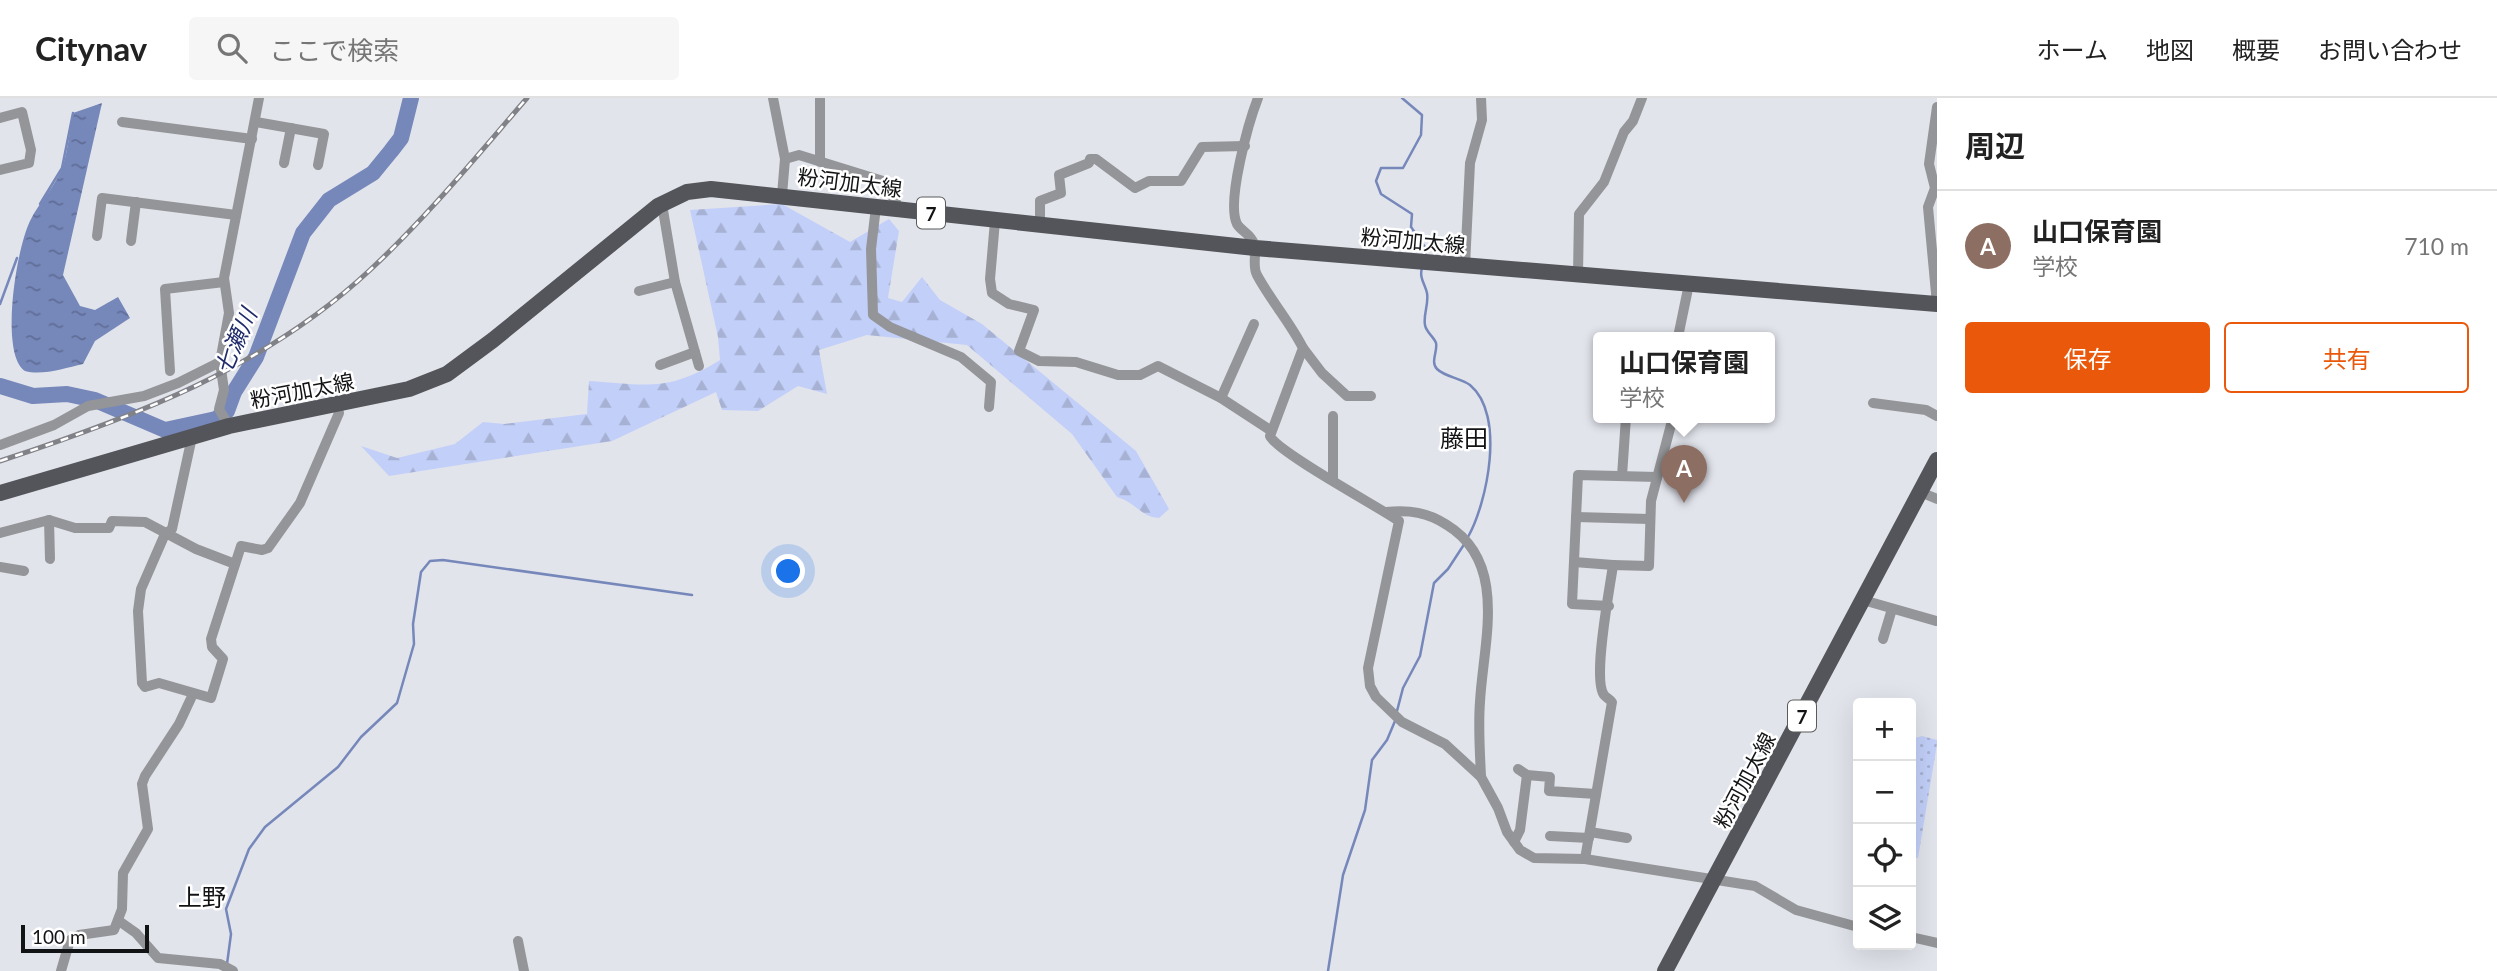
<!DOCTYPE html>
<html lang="ja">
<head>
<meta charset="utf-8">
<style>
  :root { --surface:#fff; --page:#f6f6f6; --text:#222; --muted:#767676; --line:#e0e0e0; --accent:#ea580c }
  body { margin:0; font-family:Lato,"Noto Sans JP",sans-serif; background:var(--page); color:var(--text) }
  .controls { position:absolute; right:21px; bottom:21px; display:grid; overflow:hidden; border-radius:7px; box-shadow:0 7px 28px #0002 }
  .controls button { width:63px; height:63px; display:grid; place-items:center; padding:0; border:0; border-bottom:2px solid var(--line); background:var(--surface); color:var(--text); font:35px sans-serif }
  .scale { position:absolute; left:21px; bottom:18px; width:128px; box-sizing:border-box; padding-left:7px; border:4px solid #121315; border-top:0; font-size:19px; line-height:24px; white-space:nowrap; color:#121315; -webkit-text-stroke:5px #fff; paint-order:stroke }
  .you { position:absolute; left:789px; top:474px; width:24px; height:24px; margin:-18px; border:5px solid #fff; border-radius:50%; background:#1a73e8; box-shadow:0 0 0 10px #1a73e833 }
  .badge { display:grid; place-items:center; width:46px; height:46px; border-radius:50%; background:var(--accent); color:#fff; font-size:23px; font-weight:700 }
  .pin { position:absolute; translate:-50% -58px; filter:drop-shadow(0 2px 4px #0008) }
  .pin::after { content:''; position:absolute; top:37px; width:24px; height:21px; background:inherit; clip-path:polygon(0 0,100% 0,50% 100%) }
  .popup { position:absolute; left:1593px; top:234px; width:182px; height:91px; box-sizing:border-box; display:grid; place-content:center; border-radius:7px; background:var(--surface); filter:drop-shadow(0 2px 5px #0005); font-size:23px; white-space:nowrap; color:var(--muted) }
  .popup b { font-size:26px; color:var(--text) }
  .popup::after { content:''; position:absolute; left:50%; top:100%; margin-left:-14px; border:14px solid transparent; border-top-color:var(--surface) }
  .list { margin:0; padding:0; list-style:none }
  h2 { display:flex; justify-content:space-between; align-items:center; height:91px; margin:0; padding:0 28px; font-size:30px }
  h2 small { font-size:23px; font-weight:400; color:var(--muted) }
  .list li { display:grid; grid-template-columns:46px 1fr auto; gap:21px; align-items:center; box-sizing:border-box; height:112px; padding:0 28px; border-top:2px solid var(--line) }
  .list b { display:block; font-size:26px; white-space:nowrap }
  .list p { margin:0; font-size:23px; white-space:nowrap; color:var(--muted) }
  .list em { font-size:23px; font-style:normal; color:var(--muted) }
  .actions { display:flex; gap:14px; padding:21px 28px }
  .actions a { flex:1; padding:16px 0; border:2px solid var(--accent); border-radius:7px; text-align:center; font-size:24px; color:var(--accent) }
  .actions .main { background:var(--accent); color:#fff }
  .icon { flex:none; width:38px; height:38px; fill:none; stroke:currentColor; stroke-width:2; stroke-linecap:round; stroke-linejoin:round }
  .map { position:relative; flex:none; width:1937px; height:873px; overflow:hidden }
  header { display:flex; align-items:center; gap:42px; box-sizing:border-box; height:98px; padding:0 35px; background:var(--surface); border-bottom:2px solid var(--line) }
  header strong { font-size:33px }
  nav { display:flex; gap:38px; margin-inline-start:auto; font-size:24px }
  .search { width:490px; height:63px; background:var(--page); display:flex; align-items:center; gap:18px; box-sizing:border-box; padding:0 24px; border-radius:7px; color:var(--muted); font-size:26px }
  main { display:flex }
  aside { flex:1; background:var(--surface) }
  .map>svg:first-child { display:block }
</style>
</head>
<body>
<header>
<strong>Citynav</strong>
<div class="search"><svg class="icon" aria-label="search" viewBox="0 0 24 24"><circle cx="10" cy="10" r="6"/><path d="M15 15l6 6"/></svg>ここで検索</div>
<nav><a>ホーム</a><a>地図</a><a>概要</a><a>お問い合わせ</a></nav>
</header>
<main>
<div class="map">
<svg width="1937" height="873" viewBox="0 0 1937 873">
  <defs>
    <pattern id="forest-firs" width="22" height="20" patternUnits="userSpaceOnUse" patternTransform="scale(1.75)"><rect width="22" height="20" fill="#c2cff8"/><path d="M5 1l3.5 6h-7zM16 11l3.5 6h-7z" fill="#a6b1d4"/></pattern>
    <pattern id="park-dots" width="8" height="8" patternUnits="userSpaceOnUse" patternTransform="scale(1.75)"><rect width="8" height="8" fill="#c2cff8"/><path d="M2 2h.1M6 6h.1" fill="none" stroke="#a6b1d4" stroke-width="1.8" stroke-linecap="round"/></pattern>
    <pattern id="water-ripples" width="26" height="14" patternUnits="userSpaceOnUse" patternTransform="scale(1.75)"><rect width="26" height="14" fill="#7687ba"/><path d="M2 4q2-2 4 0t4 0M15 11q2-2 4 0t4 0" fill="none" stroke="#5f6d96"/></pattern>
  </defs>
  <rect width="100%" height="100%" fill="#e2e4ec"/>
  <!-- forest -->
  <path fill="url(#forest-firs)" d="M782 106 850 144 889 121 899 133 888 200 902 204 922 179 940 202 982 226 1136 353 1169 411 1159 420C1141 419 1135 404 1117 399L1072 336 967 247 867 237 819 252 827 296 798 288 758 313 722 312 716 294 612 343 389 378 361 348 397 360 455 346 483 324 504 326 587 316 589 283C647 287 669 294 720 262L718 239 690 112Z"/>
  <!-- park -->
  <polygon fill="url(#park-dots)" points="1922,638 1937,642 1937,646 1918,760 1911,759 1911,641"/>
  <!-- water -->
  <path fill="url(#water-ripples)" d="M102 5 63 177 80 208 95 212 118 199 130 220 95 243 83 266C65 270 42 278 25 273 0 257 15 155 30 123 39 104 56 88 63 68 68 51 70 32 73 15Z"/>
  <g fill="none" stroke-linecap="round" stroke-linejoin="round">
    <!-- stream -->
    <g stroke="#7687ba" stroke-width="2.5">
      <polyline points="1402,0 1422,17 1421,37 1403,70 1381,70 1376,83 1381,96 1412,116 1411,129 1427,152 1424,158"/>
      <polyline points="40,106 62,70 73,15"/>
      <path d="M1422 170C1419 180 1425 186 1427 195 1429 206 1423 217 1425 227 1426 234 1434 239 1436 245 1438 253 1430 264 1437 271 1445 279 1461 280 1470 287 1506 317 1487 405 1468 439"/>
      <polyline points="0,206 17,160"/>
      <polyline points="1397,613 1403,590 1420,558 1434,485 1448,471 1465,445"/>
      <polyline points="227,866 231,836 226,811 249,751 265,729 338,669 361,639 397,605 414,546 413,526 421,474 430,463 443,462 692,497"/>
      <polyline points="1328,873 1343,777 1365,712 1372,662 1387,642 1395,623"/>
    </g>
    <!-- river -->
    <polyline stroke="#7687ba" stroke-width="16" points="0,288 33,298 67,296 95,302 165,332 216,321 227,313 234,294 256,259 303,135 329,102 373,75 391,53 401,40 411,0"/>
    <!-- street -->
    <g stroke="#949598" stroke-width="10">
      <polyline points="773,0 785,61 782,97"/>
      <path d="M1258 0C1249 23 1226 104 1237 126 1242 134 1251 136 1254 146 1257 156 1252 168 1257 177 1271 203 1290 224 1303 250L1270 338C1277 354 1377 408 1399 423L1368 570 1370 588 1376 599 1402 624 1445 646 1481 679 1498 710 1507 734 1520 752 1534 760 1585 761 1755 788 1796 812 1858 829"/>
      <polyline points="0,20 22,14 31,52 29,65 0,72"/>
      <polyline points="122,24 252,41"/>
      <polyline points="256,24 324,36 318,67"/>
      <polyline points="785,61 799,57 883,83 900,111"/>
      <polyline points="820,64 820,0"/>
      <polyline points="284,65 291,30"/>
      <polyline points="662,106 675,184 699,268"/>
      <polyline points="876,109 871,151 873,217 890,229 961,259 991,284 989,309"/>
      <polyline points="995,123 990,181 992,195 1009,206 1034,212 1019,253 1039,263 1076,264 1118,277 1140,277 1158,268 1221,300 1270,332"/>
      <polyline points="1040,128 1040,103 1061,95 1059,77 1089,65 1090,61 1096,61 1135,90 1149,83 1181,83 1202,49 1245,48"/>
      <polyline points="97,138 102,100 236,117"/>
      <polyline points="131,143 136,104"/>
      <polyline points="1465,168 1470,65 1482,22 1481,0"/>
      <polyline points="1578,177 1579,116 1604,84 1624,34 1633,23 1642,0"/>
      <polyline points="639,193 675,184"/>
      <polyline points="1937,206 1928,109 1935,90 1929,66 1937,9"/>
      <polyline points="1678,239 1689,186"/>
      <polyline points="1303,250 1322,275 1347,298 1371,298"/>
      <polyline points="660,267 695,254"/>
      <polyline points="170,273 165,191 224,184"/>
      <polyline points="1221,300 1254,226"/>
      <polyline points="1873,305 1926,312 1937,318"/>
      <polyline points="1333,318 1333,381"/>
      <polyline points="229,328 219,311 224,292 220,264 229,215 224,180 259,0"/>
      <polyline points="192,339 172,431 165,436 141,491 138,513 142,585 145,589 159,585 211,600 223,561 212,549 211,541 241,448 262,452 268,450 300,405 339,315 337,306"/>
      <polyline points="0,347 54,327 88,308 144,298 178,285 220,264"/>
      <polyline points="1622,378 1626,319"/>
      <polyline points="1920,394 1937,401"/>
      <path d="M1386 414C1410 412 1427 414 1447 427 1509 465 1483 545 1480 604 1478 629 1480 655 1481 679"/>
      <polyline points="1576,419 1649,421"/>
      <polyline points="49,422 50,461"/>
      <polyline points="0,435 49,422 75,430 109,430 112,423 145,424 196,451 235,466"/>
      <polyline points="1574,464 1613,467"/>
      <polyline points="0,469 24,473"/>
      <polyline points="1863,502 1936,523"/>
      <polyline points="1609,508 1572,506 1578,377 1657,379"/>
      <polyline points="1883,541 1892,511"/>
      <polyline points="1518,671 1527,677 1550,679 1549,693 1596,696"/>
      <polyline points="1590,734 1627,740"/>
      <polyline points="1550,738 1589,740"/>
      <polyline points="1514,744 1520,732 1527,677"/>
      <path d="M1585 761 1612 604C1612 603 1604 598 1604 597 1592 581 1610 490 1613 467L1649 468 1651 403 1673 319"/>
      <polyline points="119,823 136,835 158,860 220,866 233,873"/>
      <polyline points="1911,839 1937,845"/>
      <polyline points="518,843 524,873"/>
      <polyline points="61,873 70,842 79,837 114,832 122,811 123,775 148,731 142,686 145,678 179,626 193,596"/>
    </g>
    <!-- primary -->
    <g stroke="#53555a" stroke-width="16">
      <polyline points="0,395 229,328 409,291 447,276 493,242 658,108 687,94 711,91 1255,150 1937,206"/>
      <polyline points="1665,873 1937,362"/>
    </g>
    <!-- rail casing -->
    <g stroke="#818288" stroke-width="5">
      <path id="rail" d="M0 363C134 319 265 270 370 172 427 119 476 59 527 0"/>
    </g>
    <!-- rail -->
    <use href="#rail" stroke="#fff" stroke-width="2.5" stroke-dasharray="8" stroke-linecap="butt"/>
  </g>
  <g text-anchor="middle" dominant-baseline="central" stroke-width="5" stroke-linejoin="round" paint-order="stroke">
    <!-- shield labels -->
    <g fill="#fff" stroke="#595a5b" stroke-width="2">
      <rect x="917" y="99.5" width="28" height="31" rx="5"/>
      <rect x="1788" y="602.5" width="28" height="31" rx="5"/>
    </g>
    <g font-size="19" font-weight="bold" fill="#121315">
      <text x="931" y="115">7</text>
      <text x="1802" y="618">7</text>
    </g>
    <!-- street labels -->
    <g font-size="21" fill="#121315" stroke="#fff">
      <text transform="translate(850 84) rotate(7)">粉河加太線</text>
      <text transform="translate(1413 142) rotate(5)">粉河加太線</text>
      <text transform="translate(302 292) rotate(-11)">粉河加太線</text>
      <text transform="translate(1744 682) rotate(-62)">粉河加太線</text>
    </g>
    <!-- water labels -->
    <g font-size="23" font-style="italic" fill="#1f2b6a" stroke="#fff">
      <text transform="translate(235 243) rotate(-66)">七瀬川</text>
    </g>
    <!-- quarter labels -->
    <g font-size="24" fill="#121315" stroke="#fff">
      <text x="1464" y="339">藤田</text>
      <text x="202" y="798">上野</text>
    </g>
  </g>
</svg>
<div class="controls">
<button>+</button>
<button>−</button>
<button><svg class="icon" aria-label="locate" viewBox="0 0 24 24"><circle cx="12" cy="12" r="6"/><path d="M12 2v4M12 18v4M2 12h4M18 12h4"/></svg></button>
<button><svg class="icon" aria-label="layers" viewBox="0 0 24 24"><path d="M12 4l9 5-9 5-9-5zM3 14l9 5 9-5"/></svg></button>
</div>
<div class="scale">100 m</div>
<div class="you"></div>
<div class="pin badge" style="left:1684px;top:405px;background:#8d6e63">A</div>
<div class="popup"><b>山口保育園</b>学校</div>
</div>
<aside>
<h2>周辺<small></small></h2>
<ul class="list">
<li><span class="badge" style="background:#8d6e63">A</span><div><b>山口保育園</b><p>学校</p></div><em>710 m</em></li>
</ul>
<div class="actions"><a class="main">保存</a><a>共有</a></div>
</aside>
</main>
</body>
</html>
